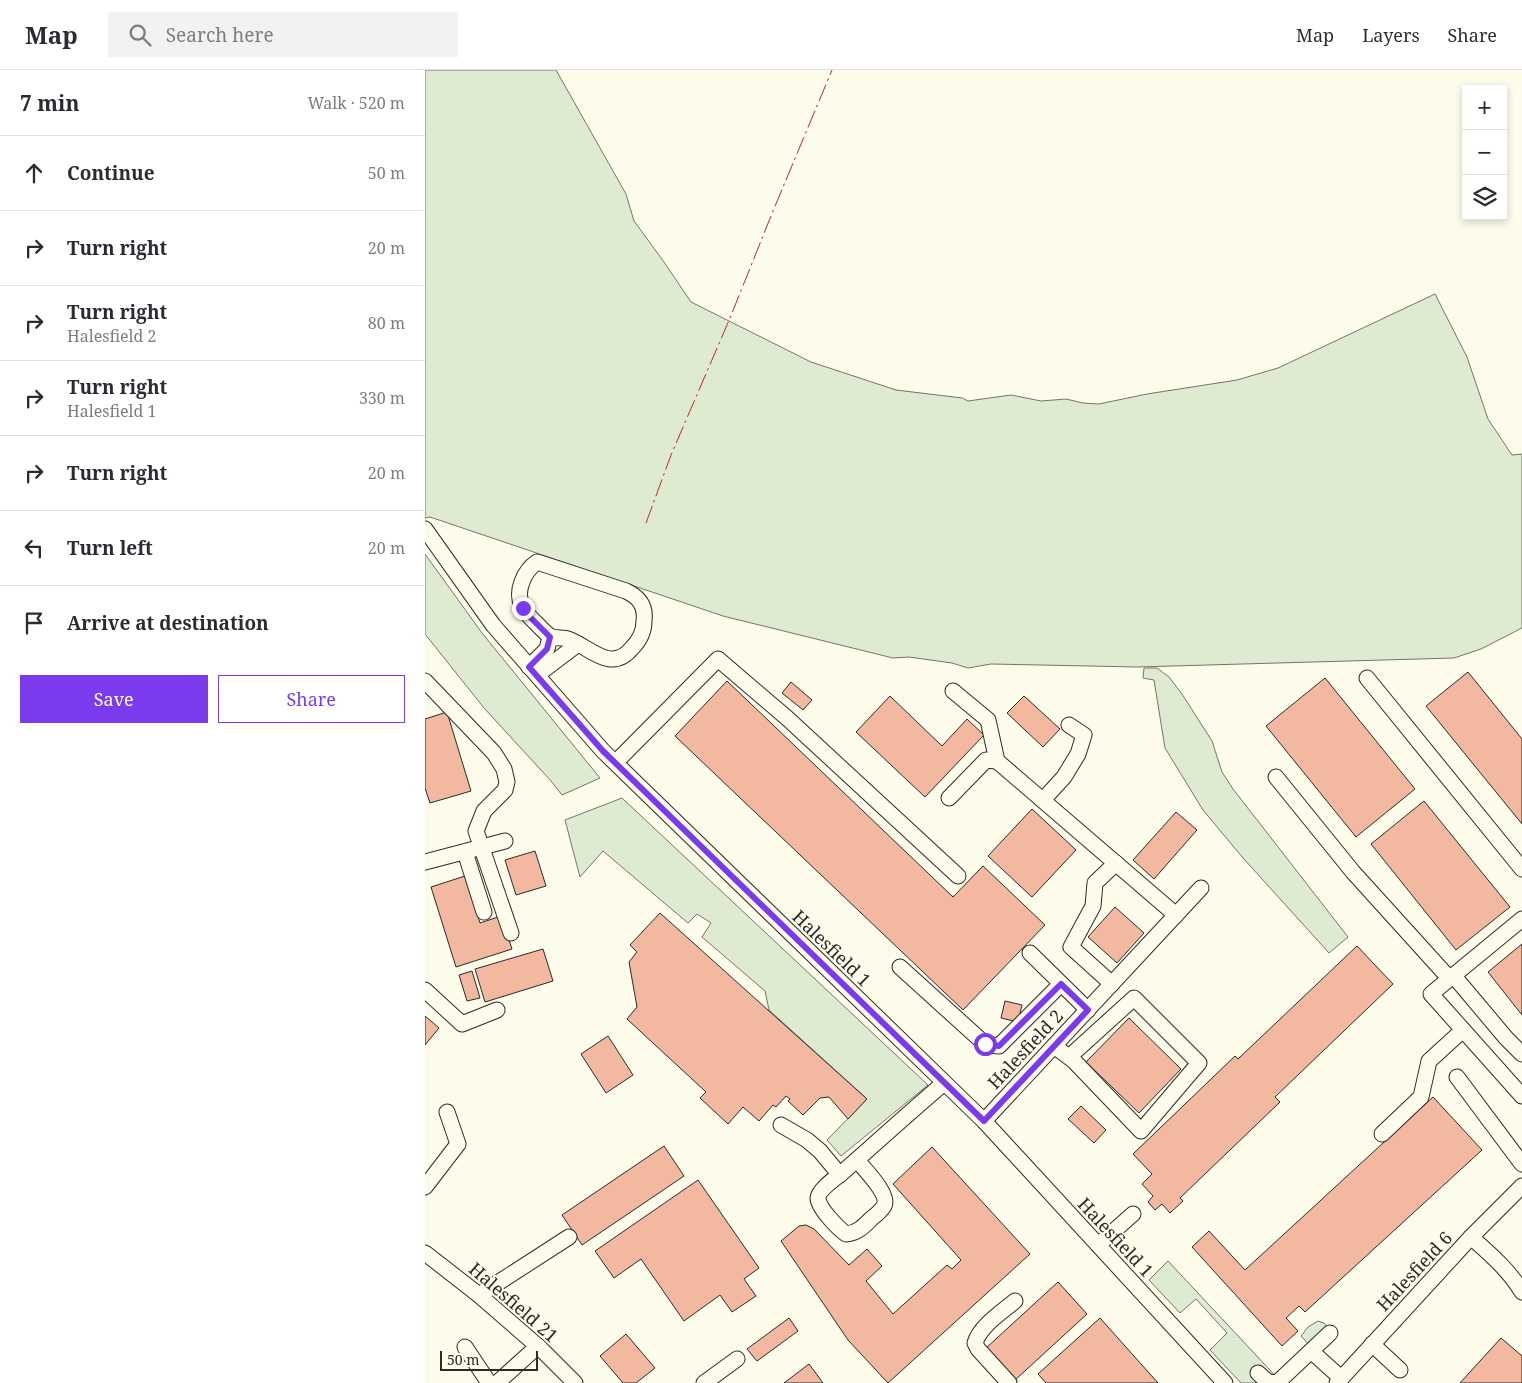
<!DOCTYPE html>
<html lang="en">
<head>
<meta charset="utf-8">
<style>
  :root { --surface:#fff; --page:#f2f2f3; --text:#2b2b33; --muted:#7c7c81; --line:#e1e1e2; --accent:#7c3aed }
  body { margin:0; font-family:"Noto Serif",serif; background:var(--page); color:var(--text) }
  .controls { position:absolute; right:15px; top:15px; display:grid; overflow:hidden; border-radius:0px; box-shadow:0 2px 8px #0003 }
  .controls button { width:45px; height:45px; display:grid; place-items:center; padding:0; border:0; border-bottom:1px solid var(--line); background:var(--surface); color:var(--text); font:25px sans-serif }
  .scale { position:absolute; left:15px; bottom:12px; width:98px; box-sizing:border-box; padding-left:5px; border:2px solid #2b2b2b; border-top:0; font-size:14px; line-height:18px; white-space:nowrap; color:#2b2b2b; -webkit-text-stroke:4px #fdfbea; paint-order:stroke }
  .stop { position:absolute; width:15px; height:15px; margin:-11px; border:4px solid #7c3aed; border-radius:50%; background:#fff }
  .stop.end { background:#7c3aed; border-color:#fff; box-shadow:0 1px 5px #0008 }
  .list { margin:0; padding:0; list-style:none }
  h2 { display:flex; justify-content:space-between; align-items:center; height:65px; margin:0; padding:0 20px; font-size:21px }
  h2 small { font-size:16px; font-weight:400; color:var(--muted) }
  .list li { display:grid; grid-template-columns:32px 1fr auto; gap:15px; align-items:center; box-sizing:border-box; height:75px; padding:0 20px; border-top:1px solid var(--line) }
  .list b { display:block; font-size:19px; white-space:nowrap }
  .list p { margin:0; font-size:16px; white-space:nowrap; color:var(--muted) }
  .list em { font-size:16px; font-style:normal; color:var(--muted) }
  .actions { display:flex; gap:10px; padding:15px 20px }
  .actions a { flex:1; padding:11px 0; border:1px solid var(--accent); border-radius:0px; text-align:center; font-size:18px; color:var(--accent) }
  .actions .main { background:var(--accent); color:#fff }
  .icon { flex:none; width:28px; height:28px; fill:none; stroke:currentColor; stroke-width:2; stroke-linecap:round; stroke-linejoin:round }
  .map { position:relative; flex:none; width:1097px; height:1313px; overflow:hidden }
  header { display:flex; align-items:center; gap:30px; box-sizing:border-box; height:70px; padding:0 25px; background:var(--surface); border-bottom:1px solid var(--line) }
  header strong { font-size:24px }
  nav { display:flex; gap:28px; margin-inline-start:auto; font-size:18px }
  .search { width:350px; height:45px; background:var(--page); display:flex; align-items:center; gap:12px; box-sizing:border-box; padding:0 18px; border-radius:0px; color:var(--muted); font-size:19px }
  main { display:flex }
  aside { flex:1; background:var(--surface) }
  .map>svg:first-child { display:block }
</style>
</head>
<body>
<header>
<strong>Map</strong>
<div class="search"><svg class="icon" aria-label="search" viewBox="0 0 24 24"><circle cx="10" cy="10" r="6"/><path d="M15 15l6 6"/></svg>Search here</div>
<nav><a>Map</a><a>Layers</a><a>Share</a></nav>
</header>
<main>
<aside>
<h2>7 min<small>Walk · 520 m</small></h2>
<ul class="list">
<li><svg class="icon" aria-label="ahead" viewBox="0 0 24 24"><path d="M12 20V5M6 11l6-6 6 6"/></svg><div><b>Continue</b></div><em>50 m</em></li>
<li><svg class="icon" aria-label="right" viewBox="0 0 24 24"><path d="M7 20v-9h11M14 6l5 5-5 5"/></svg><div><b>Turn right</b></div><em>20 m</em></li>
<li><svg class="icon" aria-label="right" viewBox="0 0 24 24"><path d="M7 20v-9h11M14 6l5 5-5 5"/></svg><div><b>Turn right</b><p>Halesfield 2</p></div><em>80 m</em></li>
<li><svg class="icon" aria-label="right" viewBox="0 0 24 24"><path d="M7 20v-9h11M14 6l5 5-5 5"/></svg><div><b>Turn right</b><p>Halesfield 1</p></div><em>330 m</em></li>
<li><svg class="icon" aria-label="right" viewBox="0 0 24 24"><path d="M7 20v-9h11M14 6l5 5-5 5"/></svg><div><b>Turn right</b></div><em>20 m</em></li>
<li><svg class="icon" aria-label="left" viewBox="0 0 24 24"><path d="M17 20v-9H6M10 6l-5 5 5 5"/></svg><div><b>Turn left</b></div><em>20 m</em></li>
<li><svg class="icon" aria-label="arrive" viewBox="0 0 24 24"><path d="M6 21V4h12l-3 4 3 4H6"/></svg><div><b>Arrive at destination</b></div></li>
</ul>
<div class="actions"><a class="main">Save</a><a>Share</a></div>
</aside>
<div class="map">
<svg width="1097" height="1313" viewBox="0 0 1097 1313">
  <rect width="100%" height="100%" fill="#fdfbea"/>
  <!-- green -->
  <g fill="#deebd1" stroke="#74746e">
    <polygon points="0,0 131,0 201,124 209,151 239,192 266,232 386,292 471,320 537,328 543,331 586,325 616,331 641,329 658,333 674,334 722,324 812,310 853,298 1010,224 1042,287 1063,349 1087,385 1097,384 1097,558 1056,579 1029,588 712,597 566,594 543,598 527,593 484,587 468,588 298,546 5,447 0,448"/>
    <polygon points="0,484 57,563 175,708 137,725 126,711 59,638 0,564"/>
    <polygon points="719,598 732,598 744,607 757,624 787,671 797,702 808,719 923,867 904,883 818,788 778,740 740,678 729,610 718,608"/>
    <polygon points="197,728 503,1015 416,1086 402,1070 442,1029 344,940 340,921 277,867 286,853 272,844 263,853 178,781 155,807 140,750"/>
    <polygon points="743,1191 857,1313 816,1313 785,1280 802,1263 771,1229 755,1243 724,1210"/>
    <polygon points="893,1251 899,1253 904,1260 887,1278 876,1266 883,1257"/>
  </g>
  <!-- building -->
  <g fill="#f2b8a0" stroke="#2b2b2b">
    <polygon points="1043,602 1097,669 1097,754 1001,636"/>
    <polygon points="900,608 990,719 931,767 841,656"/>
    <polygon points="302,611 528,827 558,796 620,855 538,940 250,666"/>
    <polygon points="366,612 387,630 378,640 357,623"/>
    <polygon points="465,626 517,676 542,649 559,665 500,727 431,662"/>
    <polygon points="599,626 635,659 618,677 582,643"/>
    <polygon points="22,642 46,721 5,733 0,718 0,649"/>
    <polygon points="999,731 1085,837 1031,880 946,774"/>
    <polygon points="607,739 651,780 607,827 563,786"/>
    <polygon points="751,742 772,760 729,809 708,790"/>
    <polygon points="110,781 121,816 91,825 80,790"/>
    <polygon points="40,806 55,853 76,846 87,879 31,897 6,817"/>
    <polygon points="690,837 719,863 692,893 663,867"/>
    <polygon points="235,843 442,1029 423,1049 404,1027 395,1028 378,1045 363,1031 365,1029 361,1026 351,1037 348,1035 334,1051 318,1037 303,1054 275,1028 281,1022 202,949 212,937 204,892 212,882 205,875"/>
    <polygon points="1097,874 1097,945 1063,902"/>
    <polygon points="932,876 968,914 850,1027 855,1032 755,1128 758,1131 745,1143 737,1134 730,1140 723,1132 728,1126 717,1114 727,1104 708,1084 810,986 813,989"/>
    <polygon points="118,879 128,911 60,932 50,899"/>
    <polygon points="47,901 55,928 42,931 34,905"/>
    <polygon points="580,931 597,935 593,952 576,948"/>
    <polygon points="0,946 14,958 0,975"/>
    <polygon points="704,948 756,999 714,1043 661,992"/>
    <polygon points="183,966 208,1005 181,1023 156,984"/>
    <polygon points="1008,1027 1057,1080 880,1242 874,1236 861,1248 873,1261 857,1276 767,1177 784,1161 820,1200"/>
    <polygon points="656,1036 681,1060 669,1073 643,1049"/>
    <polygon points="239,1076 259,1106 157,1175 137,1145"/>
    <polygon points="507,1077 605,1184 463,1313 423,1270 356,1171 374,1156 381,1155 389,1159 424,1195 442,1179 457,1196 441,1211 468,1244 522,1195 527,1199 536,1190 468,1114"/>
    <polygon points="273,1110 334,1198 319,1209 331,1226 307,1242 295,1225 259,1251 216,1189 189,1208 170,1181"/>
    <polygon points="633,1212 662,1244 589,1311 560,1279"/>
    <polygon points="364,1248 373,1261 332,1291 322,1279"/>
    <polygon points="675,1248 733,1313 621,1313 613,1304"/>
    <polygon points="201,1264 230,1298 211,1313 198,1313 175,1286"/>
    <polygon points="1076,1268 1097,1286 1097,1313 1035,1313"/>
    <polygon points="384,1294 398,1313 359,1313"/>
  </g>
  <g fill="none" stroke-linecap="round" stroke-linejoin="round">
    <!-- minor casing -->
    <g stroke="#2b2b2b" stroke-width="17">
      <g id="minor">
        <polyline points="0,459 68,555 178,681 559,1051 800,1313"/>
        <path d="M112 492 201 521C214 527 221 536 219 551 219 561 214 571 207 578 186 604 165 577 143 569 138 567 130 569 125 566 120 563 115 557 111 553 106 548 100 543 97 536 90 521 99 501 112 492Z"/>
        <polyline points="104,597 122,579 125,567"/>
        <polyline points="112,605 153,574"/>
        <polyline points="942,608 1097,799"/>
        <polyline points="0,611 69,683 79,699 82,712 80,720 59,741 51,761 86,863"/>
        <polyline points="528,621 563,650 572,691"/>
        <polyline points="572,691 751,845"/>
        <polyline points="191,692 293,589 362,648 533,806"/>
        <polyline points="851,707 928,802 1024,908"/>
        <polyline points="524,728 561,690 572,691"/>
        <polyline points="618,730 639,707 653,684 659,665 644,655"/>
        <polyline points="40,782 59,842"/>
        <polyline points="0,792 80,771"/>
        <polyline points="1097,849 1006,924 1097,1026"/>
        <polyline points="605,883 663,940"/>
        <polyline points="475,897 560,974 574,976 636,914"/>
        <polyline points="1028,905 1081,968 1097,984"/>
        <polyline points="687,914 646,877 668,836 670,813 691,793"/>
        <polyline points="0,920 37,954 72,940"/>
        <polyline points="629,976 649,991 716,1061 774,993 709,928 644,987"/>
        <polyline points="1032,1007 1097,1094"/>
        <polyline points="559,1051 776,818"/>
        <polyline points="356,1055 382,1070 395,1081 415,1105"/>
        <polyline points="957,1064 996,1027 1004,991 1038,960"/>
        <path d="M432 1090C439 1099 465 1124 459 1136 456 1141 451 1145 447 1148 439 1156 433 1163 421 1164 413 1158 393 1138 393 1128 393 1120 412 1107 419 1101 452 1072 485 1042 519 1013"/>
        <polyline points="0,1117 33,1074 22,1042"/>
        <path d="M1046 1167C1065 1184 1084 1200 1097 1222"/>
        <polyline points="673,1175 708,1144"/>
        <polyline points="0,1183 54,1225 116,1279 150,1313"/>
        <polyline points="54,1225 144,1167"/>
        <polyline points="947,1274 975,1300"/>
        <polyline points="40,1277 64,1313"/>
        <polyline points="886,1281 916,1308"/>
        <polyline points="833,1303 843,1312 852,1313 905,1263"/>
        <polyline points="72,1313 113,1276"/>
        <polyline points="279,1313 312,1289"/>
        <path d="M584 1313 553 1279 550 1273C555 1256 577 1242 590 1231"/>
        <polyline points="912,1313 1046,1167 1097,1116"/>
      </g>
    </g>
    <!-- minor -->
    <use href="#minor" stroke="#fdfbea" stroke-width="15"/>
    <!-- power -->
    <polyline stroke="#c62828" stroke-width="1" stroke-dasharray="18 4 2.5 4" stroke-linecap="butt" points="221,453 246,385 305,248 348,141 407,0"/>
  </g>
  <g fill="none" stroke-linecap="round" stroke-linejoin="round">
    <!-- route -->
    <polyline stroke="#7c3aed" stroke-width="6" points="98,538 101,543 125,567 122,579 104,597 178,681 559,1051 663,940 636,914 574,976 560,974"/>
  </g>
  <g text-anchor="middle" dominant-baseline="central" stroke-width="4" stroke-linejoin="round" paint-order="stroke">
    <!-- street labels -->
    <g font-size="18" fill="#2b2b2b" stroke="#fdfbea">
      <text transform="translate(407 878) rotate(44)">Halesfield 1</text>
      <text transform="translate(600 979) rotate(-47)">Halesfield 2</text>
      <text transform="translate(691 1167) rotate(47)">Halesfield 1</text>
      <text transform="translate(989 1201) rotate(-47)">Halesfield 6</text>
      <text transform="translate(89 1232) rotate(41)">Halesfield 21</text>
    </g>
  </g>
</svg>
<div class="controls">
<button>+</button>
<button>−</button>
<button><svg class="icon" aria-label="layers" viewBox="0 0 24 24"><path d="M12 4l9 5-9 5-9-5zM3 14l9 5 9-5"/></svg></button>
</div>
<div class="scale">50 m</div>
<div class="stop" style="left:560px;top:974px"></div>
<div class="stop end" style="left:98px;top:538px"></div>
</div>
</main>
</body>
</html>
